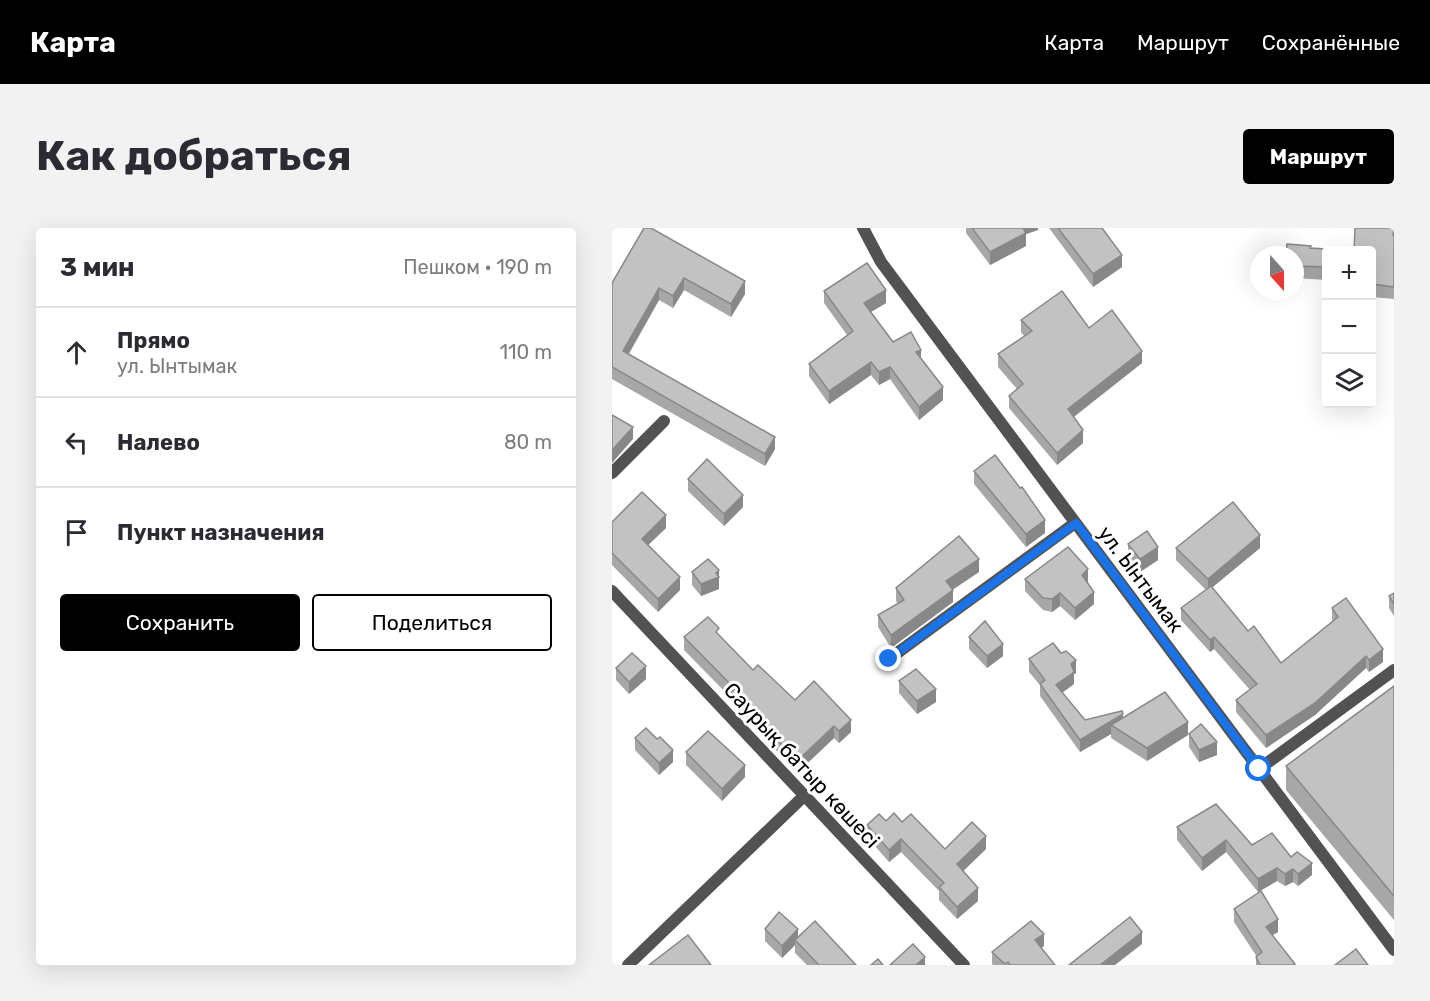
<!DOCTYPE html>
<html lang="ru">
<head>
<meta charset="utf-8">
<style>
  :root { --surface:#fff; --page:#f2f2f3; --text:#2b2b33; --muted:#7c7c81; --line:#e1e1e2; --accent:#000 }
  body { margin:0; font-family:Rubik,sans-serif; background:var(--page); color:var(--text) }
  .controls { position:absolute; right:18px; top:18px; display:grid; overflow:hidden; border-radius:6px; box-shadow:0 6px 24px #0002 }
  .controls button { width:54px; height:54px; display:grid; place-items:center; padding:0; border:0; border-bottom:2px solid var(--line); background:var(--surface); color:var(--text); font:30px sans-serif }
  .compass { position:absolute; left:638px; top:18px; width:54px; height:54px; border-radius:50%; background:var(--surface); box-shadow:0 6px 24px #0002; rotate:159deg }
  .stop { position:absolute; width:18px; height:18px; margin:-14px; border:4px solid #1a73e8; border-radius:50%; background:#fff }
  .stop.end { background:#1a73e8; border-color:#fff; box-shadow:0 2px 6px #0008 }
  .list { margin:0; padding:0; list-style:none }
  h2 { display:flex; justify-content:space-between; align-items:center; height:78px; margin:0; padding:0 24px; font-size:26px }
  h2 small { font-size:20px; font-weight:400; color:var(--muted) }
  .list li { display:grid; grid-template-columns:39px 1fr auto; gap:18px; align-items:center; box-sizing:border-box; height:90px; padding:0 24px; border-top:2px solid var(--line) }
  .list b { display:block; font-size:22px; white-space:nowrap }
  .list p { margin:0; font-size:20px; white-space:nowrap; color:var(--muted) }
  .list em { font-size:20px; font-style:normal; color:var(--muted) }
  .actions { display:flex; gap:12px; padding:18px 24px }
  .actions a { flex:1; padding:14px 0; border:2px solid var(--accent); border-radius:6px; text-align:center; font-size:21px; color:var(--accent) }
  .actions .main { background:var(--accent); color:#fff }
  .icon { flex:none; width:33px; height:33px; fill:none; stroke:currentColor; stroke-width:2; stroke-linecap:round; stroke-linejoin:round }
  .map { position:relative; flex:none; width:782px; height:737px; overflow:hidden; border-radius:6px }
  header { display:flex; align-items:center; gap:36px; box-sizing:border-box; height:84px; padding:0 30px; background:var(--accent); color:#fff }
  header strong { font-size:28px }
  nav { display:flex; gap:33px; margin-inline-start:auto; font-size:21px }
  .intro { display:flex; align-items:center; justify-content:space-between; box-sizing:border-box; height:144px; padding:0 36px }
  h1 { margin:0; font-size:42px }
  .button { padding:15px 27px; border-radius:6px; background:var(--accent); color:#fff; font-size:21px; font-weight:700 }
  main { display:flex; gap:36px; padding:0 36px }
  aside { flex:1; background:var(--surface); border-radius:6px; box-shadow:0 6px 24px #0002 }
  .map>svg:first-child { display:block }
</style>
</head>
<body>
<header>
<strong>Карта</strong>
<nav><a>Карта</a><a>Маршрут</a><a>Сохранённые</a></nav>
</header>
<div class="intro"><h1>Как добраться</h1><a class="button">Маршрут</a></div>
<main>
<aside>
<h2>3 мин<small>Пешком · 190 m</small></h2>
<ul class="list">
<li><svg class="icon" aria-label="ahead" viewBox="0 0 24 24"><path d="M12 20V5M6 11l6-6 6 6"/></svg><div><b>Прямо</b><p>ул. Ынтымак</p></div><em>110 m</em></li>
<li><svg class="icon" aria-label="left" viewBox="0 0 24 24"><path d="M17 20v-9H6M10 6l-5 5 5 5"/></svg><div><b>Налево</b></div><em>80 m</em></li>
<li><svg class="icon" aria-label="arrive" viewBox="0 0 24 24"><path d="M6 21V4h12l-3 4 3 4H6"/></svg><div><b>Пункт назначения</b></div></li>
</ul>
<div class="actions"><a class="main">Сохранить</a><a>Поделиться</a></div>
</aside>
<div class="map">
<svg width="782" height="737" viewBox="0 0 782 737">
  <rect width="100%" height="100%" fill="#fff"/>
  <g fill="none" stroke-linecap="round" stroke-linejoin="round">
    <!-- minor -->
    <g stroke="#525252" stroke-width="12">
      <polyline points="251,0 269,34 782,722"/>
      <polyline points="0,245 52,193"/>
      <polyline points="0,363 352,737"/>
      <polyline points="277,431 463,295"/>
      <polyline points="647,541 782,442"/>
      <polyline points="16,737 192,568"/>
    </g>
  </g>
  <!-- wall -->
  <g fill="#a7a7a7">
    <polygon points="32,0 133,66 119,89 72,62 61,80 47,72 17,126 163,221 153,238 0,151 0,55"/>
    <polygon points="354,0 426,0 426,2 414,6 414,18 378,37 354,5"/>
    <polygon points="437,0 490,0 510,39 481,59"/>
    <polygon points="782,0 782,71 760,69 759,22"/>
    <polygon points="699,20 714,22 714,52 683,50 683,27"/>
    <polygon points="212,63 274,75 259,84 281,114 309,130 331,172 307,192 278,151 267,157 259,147 217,176 197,148 197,136 235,107 212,75"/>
    <polygon points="409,92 477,100 530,135 462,189 471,215 445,237 397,180 397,168 405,161 386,139 386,126 412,108 409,104"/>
    <polygon points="362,243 433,305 414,319 362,256"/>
    <polygon points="76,251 131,279 112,298 76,263"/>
    <polygon points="0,294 54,300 36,317 68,362 46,384 0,337"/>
    <polygon points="516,316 546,332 528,344 516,328"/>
    <polygon points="564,320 648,320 600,359 636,403 669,435 721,393 720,392 720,380 771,434 757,444 754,440 703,487 654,520 624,484 624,472 638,462 602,421 598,424 569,392 569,380 594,362 564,332"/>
    <polygon points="107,342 107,361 89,368 80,357 80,344"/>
    <polygon points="367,344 340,362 341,374 279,420 266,399 266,387 286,376 284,373 284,360"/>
    <polygon points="413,351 476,354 482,376 463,392 448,378 440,384 431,382 413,363"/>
    <polygon points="782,365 782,388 777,380 777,368"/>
    <polygon points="107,407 141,442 183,472 239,504 227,515 222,510 185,545 154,511 154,508 120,476 120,471 72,422 72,409"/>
    <polygon points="357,409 391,428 375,440 357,421"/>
    <polygon points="417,431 464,445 462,446 462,456 450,465 473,492 511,490 576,507 535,533 499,510 499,506 468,524 428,468 428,457 417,444"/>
    <polygon points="4,440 34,451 17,466 4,452"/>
    <polygon points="287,453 324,474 305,486 287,465"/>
    <polygon points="782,458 782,692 674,562 674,538"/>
    <polygon points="577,506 605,527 587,534 577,519"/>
    <polygon points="23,510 61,534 47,547 23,522"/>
    <polygon points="74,524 133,549 110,573 74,537"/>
    <polygon points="274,593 290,594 333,621 374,621 351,643 366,673 345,691 327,672 327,663 289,624 277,634 255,609 255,597"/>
    <polygon points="565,599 640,617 679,629 700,647 686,658 681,654 673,658 665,653 646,664 614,624 590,643 565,612"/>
    <polygon points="622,681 666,704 660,707 683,737 644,737 644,729 645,729 622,694"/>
    <polygon points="153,701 186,709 244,737 195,737 183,725 183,717 170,730 153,713"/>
    <polygon points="432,718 429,720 443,737 381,737 380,736 380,724"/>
  </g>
  <!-- shaded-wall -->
  <g fill="#888">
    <polygon points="409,0 426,0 426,2 414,6 414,18 378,37 378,24"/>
    <polygon points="510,27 510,39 481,59 481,46"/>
    <polygon points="72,50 72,62 61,80 61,68"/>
    <polygon points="133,53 133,66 119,89 119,76"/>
    <polygon points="47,60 47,72 11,135 11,123"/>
    <polygon points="274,62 274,75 252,88 252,75"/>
    <polygon points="309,122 309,135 304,124"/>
    <polygon points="530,123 530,135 456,193 456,181"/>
    <polygon points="259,134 259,147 217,176 217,163"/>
    <polygon points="278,139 278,151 267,157 267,144"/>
    <polygon points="331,159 331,172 307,192 307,179"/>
    <polygon points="21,199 21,211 0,235 0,222"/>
    <polygon points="471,202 471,215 445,237 445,225"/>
    <polygon points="163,209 163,221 153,238 153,226"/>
    <polygon points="131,267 131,279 112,298 112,286"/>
    <polygon points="54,287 54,300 30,323 30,311"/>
    <polygon points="433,292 433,305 414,319 414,306"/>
    <polygon points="648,307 648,320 596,363 596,351"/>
    <polygon points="546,319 546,332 528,344 528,331"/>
    <polygon points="367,331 367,344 334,366 334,353"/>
    <polygon points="476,341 476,354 470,359 470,347"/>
    <polygon points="107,342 107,361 89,368 89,356 104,345"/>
    <polygon points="68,349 68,362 46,384 46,371"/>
    <polygon points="341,362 341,374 279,420 279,407"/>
    <polygon points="482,364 482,376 463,392 463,380"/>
    <polygon points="448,365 448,378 440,384 440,371"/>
    <polygon points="602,409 602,421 598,424 598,412"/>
    <polygon points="391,416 391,428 375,440 375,428"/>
    <polygon points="771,421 771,434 757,444 757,432"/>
    <polygon points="754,428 754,440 703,487 654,520 654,507"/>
    <polygon points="464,432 464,445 462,446 462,456 444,469 444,457 459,436"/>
    <polygon points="34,438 34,451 17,466 17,454"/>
    <polygon points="324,461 324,474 305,486 305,473"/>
    <polygon points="511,486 511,498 499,497 499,506 468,524 468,512"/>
    <polygon points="239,492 239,504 227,515 227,503"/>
    <polygon points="576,494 576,507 535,533 535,520"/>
    <polygon points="222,498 222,510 185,545 185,533"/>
    <polygon points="605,514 605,527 587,534 587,522"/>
    <polygon points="61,522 61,534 47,547 47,535"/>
    <polygon points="133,537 133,549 110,573 110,561"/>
    <polygon points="374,608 374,621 345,649 345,636"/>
    <polygon points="289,611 289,624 277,634 277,622"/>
    <polygon points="614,612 614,624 590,643 590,630"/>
    <polygon points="700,635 700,647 686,658 686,646"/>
    <polygon points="665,640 665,653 646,664 646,651"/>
    <polygon points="681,641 681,654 673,658 673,646"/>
    <polygon points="366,660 366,673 345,691 345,679"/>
    <polygon points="666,691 666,704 654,711 654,699"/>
    <polygon points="186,701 186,713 183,712 183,717 170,730 170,718"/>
    <polygon points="530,704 530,716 503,737 488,737"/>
    <polygon points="432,706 432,718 423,725 423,712"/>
    <polygon points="313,729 313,737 304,737"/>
  </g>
  <!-- building -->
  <g fill="#c2c2c2" stroke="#888" stroke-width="1.5">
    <polygon points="32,0 39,0 133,53 119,76 72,50 61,68 47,60 11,123 163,209 153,226 0,139 0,55"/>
    <polygon points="360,0 411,0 414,5 378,24"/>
    <polygon points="446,0 490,0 510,27 481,46"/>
    <polygon points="743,0 782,0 781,7 782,7 782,59 760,56 761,46 759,46 759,22 742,22"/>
    <polygon points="675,16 699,18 698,20 731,22 714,22 714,39 683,38 683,27 674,27"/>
    <polygon points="255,35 274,62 252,75 281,114 299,104 309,122 304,124 331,159 307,179 278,139 267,144 259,134 217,163 197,136 241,103 212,63"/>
    <polygon points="450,63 477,100 500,82 530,123 456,181 471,202 445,225 397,168 411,156 386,126 420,103 409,92"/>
    <polygon points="0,187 21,199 0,222"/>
    <polygon points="383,227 408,260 410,259 433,292 414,306 362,243"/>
    <polygon points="95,231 131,267 112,286 76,251"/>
    <polygon points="30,264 54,287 30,311 68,349 46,371 0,325 0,294"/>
    <polygon points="621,274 648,307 596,351 564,320"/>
    <polygon points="535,303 546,319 528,331 516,316"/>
    <polygon points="347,308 367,331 334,353 341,362 279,407 266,387 292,372 284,360"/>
    <polygon points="456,319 476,341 470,347 482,364 463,380 448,365 440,371 431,370 413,351"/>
    <polygon points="96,331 107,342 104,345 107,349 89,356 80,344"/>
    <polygon points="599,358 636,403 642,398 669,435 726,389 720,380 734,370 771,421 757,432 754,428 703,475 654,507 624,472 645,456 602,409 598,412 569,380"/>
    <polygon points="782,365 782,376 777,368"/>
    <polygon points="96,389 107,400 104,404 141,442 146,437 183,472 202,453 239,492 227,503 222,498 185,533 154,499 156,497 120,463 123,461 72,409"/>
    <polygon points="373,393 391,416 375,428 357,409"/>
    <polygon points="441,415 449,425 454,423 464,432 459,436 462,444 444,457 473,492 510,483 511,486 468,512 428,456 433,452 417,431"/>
    <polygon points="20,425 34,438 17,454 4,440"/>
    <polygon points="304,441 324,461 305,473 287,453"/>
    <polygon points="782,458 782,668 674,538"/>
    <polygon points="553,464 576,494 535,520 499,497"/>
    <polygon points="589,496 605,514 587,522 577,506"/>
    <polygon points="34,500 45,511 48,509 61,522 47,535 23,510"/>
    <polygon points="96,503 133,537 110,561 74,524"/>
    <polygon points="604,576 640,617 660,605 679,629 685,624 700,635 686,646 681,641 673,646 665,640 646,651 614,612 590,630 565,599"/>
    <polygon points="282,585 290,594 299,586 333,621 360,594 374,608 345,636 366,660 345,679 327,659 332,655 289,611 277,622 255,597 267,586 274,593"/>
    <polygon points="649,663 666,691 654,699 683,736 681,737 648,737 644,729 650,724 622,681"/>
    <polygon points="167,684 186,701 170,718 153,701"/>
    <polygon points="518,689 530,704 488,737 457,737"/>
    <polygon points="203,693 244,737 207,737 183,712"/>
    <polygon points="419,693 432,706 423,712 443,737 398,737 396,734 393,736 380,724"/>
    <polygon points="76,707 99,737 37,737"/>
    <polygon points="301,716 313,729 304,737 278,737"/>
    <polygon points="744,721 756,737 723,737"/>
    <polygon points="266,731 271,737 259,737"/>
  </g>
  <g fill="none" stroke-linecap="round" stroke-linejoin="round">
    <!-- route -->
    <polyline stroke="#1a73e8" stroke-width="8" points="277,431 464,295 647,541"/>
  </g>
  <g text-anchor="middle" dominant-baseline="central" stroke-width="6" stroke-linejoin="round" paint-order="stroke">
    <!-- street labels -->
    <g font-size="21" fill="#000" stroke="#fff">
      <text transform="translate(529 351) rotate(53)">ул. Ынтымак</text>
      <text transform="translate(190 537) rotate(47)">Саурық батыр көшесі</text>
    </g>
  </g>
</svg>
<div class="controls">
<button>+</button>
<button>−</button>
<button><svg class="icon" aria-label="layers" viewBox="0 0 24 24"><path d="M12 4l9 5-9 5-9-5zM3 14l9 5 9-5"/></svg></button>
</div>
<svg class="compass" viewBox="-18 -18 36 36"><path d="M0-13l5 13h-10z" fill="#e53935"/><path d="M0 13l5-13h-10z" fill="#7c7c81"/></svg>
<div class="stop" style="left:647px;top:541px"></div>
<div class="stop end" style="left:277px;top:431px"></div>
</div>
</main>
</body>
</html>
